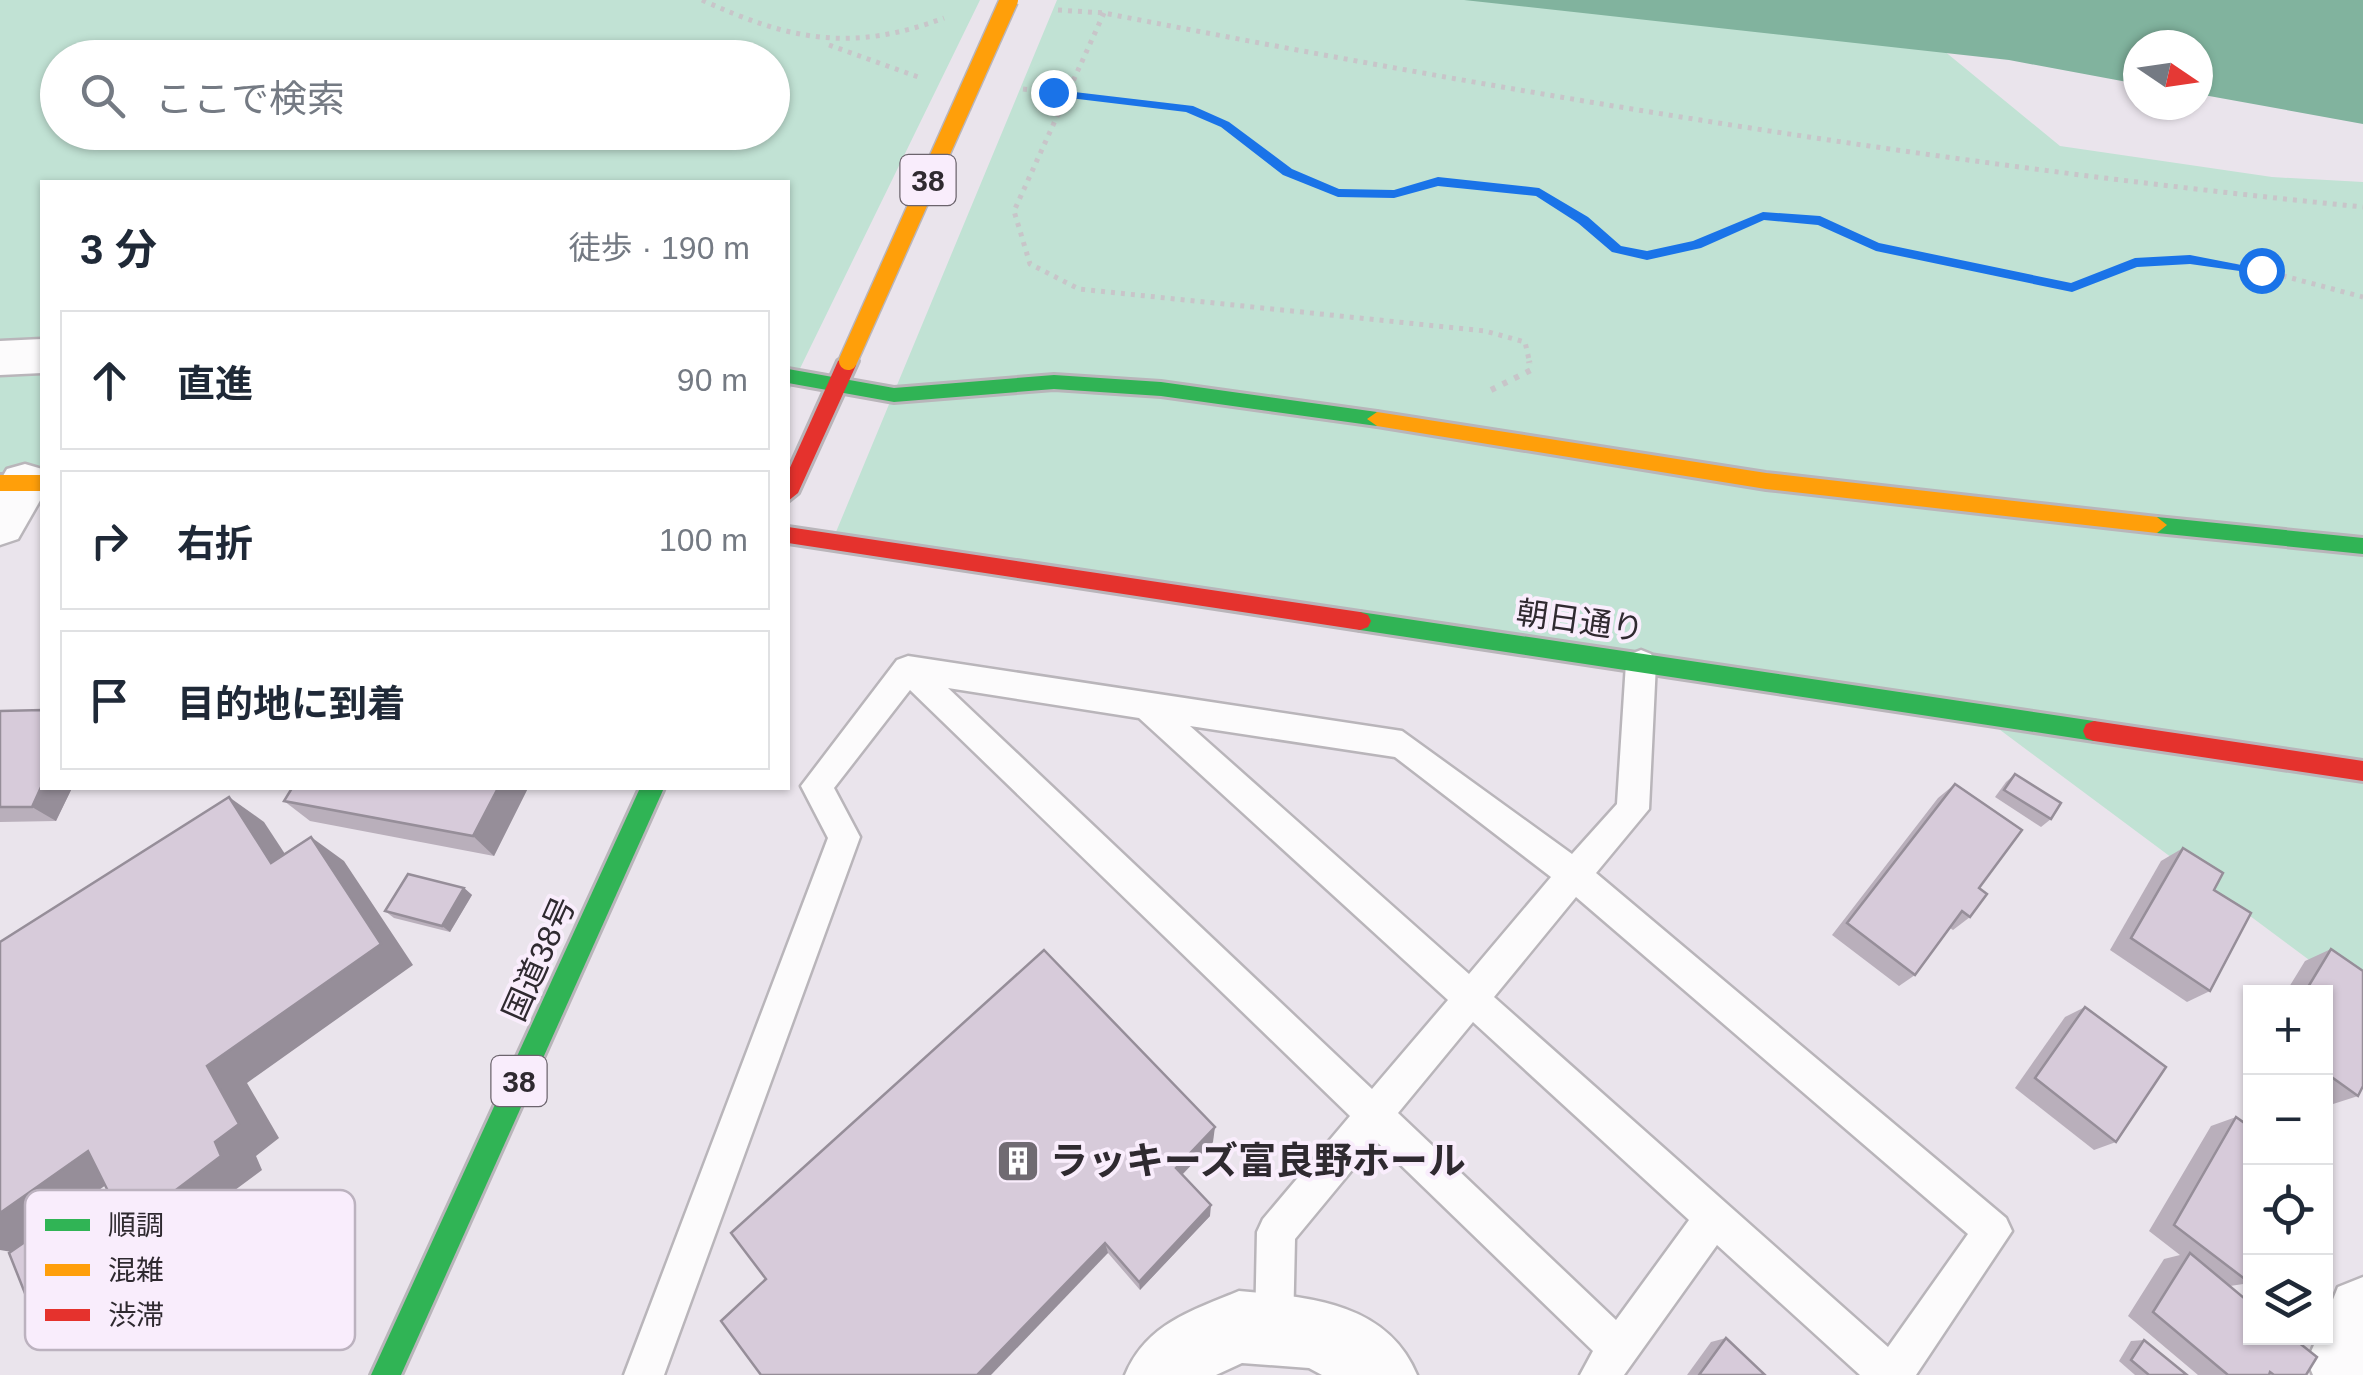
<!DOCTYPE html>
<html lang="ja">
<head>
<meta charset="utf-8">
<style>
  :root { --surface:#fff; --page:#f6f6f7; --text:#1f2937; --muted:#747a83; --line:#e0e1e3 }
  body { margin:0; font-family:Helvetica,"Noto Sans JP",sans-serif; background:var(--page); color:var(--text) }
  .controls { position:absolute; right:30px; bottom:30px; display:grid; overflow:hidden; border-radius:0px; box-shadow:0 2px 8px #0004 }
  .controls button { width:90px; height:90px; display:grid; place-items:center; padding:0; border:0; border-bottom:2px solid var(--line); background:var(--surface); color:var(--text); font:50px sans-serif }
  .compass { position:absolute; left:2123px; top:30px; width:90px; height:90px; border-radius:50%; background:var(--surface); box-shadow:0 2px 8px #0004; rotate:103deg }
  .stop { position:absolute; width:30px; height:30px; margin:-22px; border:8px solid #1a73e8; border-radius:50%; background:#fff }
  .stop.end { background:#1a73e8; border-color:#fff; box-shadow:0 2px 10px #0008 }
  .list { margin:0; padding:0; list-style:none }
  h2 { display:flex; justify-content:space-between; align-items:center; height:130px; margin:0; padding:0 40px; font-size:42px }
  h2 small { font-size:32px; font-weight:400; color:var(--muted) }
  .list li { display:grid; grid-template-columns:65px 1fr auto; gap:30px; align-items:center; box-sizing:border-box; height:140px; margin:0 20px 20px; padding:0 20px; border:2px solid var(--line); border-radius:0px }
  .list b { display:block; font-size:38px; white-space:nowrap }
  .list em { font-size:32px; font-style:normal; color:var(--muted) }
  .icon { flex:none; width:55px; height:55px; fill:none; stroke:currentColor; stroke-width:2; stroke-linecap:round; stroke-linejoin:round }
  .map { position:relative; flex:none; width:2363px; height:1375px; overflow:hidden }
  .search { position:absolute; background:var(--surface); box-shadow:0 2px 8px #0004; left:40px; top:40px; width:750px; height:110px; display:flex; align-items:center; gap:25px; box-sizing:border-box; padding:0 35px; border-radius:55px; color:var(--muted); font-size:38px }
  .panel { position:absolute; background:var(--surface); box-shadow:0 2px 8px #0004; left:40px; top:180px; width:750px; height:610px; border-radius:0px }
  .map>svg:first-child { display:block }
</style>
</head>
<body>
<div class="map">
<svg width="2363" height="1375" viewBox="0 0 2363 1375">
  <rect width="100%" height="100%" fill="#eae4ec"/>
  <!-- green -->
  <g fill="#c1e2d4" fill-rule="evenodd">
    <path d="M0 0H980L788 393V182H42V483H0ZM58 58H772V132H58Z"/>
    <polygon points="1057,0 1556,0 1932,41 2060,146 2272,177 2363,182 2363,1000 1976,712 831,544"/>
  </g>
  <!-- water -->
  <polygon fill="#81b39e" points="1464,0 2363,0 2363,124 2198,94 2198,45 2138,45 2138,84 2009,60"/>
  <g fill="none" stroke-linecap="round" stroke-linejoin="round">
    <!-- lane casing -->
    <g stroke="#b9b5ba" stroke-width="5">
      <path id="lane" d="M1641 650 1651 654 1656 663 1649 809 1596 873 2006 1218 2012 1231 1916 1375H1860L1717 1245 1624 1375H1580L1593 1351 1376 1141 1295 1239 1293 1330 1288 1344 1274 1349 1260 1344 1255 1330 1257 1232 1263 1219 1350 1116 910 690 834 788 860 837 664 1375H624L828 838 801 786 897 660 908 656 1402 731 1572 854 1617 804 1626 663 1631 654ZM948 688 1139 718 1448 1000 1372 1089ZM1190 726 1395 757 1551 877 1469 974ZM1576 897 1968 1234 1888 1347 1494 997ZM1473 1022 1689 1220 1616 1320 1398 1113Z"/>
    </g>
    <!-- street casing -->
    <g stroke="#b9b5ba" stroke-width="5">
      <g id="street">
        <polygon points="42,339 42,373 0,375 0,341"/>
        <polygon points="25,464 42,469 42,497 18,539 0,545 0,481 7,469"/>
        <polygon points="2363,1277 2363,1375 2313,1375 2307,1361 2317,1338 2326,1338 2326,1317 2338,1287"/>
        <path d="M1239 1291C1308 1297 1387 1302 1417 1375H1322L1309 1368 1242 1363 1216 1375H1125C1146 1324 1191 1311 1239 1291Z"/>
      </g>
    </g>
    <!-- fast casing -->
    <g stroke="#b9b5ba" stroke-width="6">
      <g id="fast">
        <polygon points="788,369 894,388 1054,375 1161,382 1377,412 1387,419 1377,426 1161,396 1054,389 894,402 788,383"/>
        <polygon points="2157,517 2363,538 2363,554 2157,533 2147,525"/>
        <polygon points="1360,612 2094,721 2102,724 2105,731 2102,738 2094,741 1360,630 1352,627 1349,621 1352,615"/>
        <polygon points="640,788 664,788 401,1375 371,1375"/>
      </g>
    </g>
    <!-- slow casing -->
    <g stroke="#b9b5ba" stroke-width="6">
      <g id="slow">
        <polygon points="1377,412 1766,473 2157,517 2167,525 2157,533 1766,489 1377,426 1367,419"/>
        <rect x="0" y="475" width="42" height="16"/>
      </g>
    </g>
    <!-- jam casing -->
    <g stroke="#b9b5ba" stroke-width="6">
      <g id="jam">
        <polygon points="848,354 858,361 798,493 788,501 788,472 838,361"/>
        <polygon points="788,527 1360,612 1368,615 1371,621 1368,627 1360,630 788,543"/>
        <polygon points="2094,721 2363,761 2363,781 2094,741 2086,738 2083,731 2086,724"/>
      </g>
    </g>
    <!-- path-far1 -->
    <g stroke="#c8c5c9" stroke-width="5" stroke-dasharray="4 6" stroke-linecap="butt">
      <path d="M702 0C790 40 851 53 944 18"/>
      <path d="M1058 10 1104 13C1522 95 1939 165 2363 207"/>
      <polyline points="1104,13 1014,211 1030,264 1079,289 1485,331 1525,342 1530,364"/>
      <polyline points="829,45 921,78"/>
      <polyline points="1023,89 1188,108 1225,124 1288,172 1338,193 1394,194 1438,181 1539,192 1617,249 1647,256 1696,245 1763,216 1820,221 1876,246 2072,288 2135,263 2190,259 2261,270 2363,297"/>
    </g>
    <!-- path -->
    <polyline stroke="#c8c5c9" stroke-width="6" stroke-dasharray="5 8" stroke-linecap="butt" points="1491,390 1531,370 1529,361"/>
    <!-- lane -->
    <use href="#lane" fill="#fcfbfc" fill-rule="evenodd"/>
    <!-- street -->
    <use href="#street" fill="#fcfbfc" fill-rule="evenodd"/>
    <!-- fast -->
    <use href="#fast" fill="#30b455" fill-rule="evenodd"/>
    <!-- slow -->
    <use href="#slow" fill="#ff9f0a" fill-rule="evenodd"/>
    <!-- jam -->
    <use href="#jam" fill="#e5322d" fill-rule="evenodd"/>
    <!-- slow-bridge casing -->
    <g stroke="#b9b5ba" stroke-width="21" stroke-linecap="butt">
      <polyline id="slow-bridge" points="848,361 1009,0"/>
    </g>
    <!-- slow-bridge -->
    <use href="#slow-bridge" stroke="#ff9f0a" stroke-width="18"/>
  </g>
  <!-- wall -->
  <g fill="#b9afbb">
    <polygon points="0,711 42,788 72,788 56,821 0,822"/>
    <polygon points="2015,774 2051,819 2041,827 1995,797 2006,782"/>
    <polygon points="1955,784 1979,888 1970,917 1953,930 1950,928 1915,975 1899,986 1832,935 1938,798"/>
    <polygon points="292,788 528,788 494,856 310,821 284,801"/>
    <polygon points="2183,848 2214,890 2210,991 2187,1002 2110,950 2161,861"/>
    <polygon points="464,888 472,895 450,932 394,918 385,911"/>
    <polygon points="2331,949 2358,1096 2330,1105 2326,1102 2326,992 2286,992 2305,961"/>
    <polygon points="2085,1007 2116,1142 2094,1150 2015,1088 2065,1017"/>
    <polygon points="2236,1117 2250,1283 2230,1286 2306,1375 2198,1375 2128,1316 2164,1259 2180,1255 2149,1231 2211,1126"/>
    <polygon points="1213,1142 1182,1175 1210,1216 1140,1290 1108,1253 766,1279"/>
    <polygon points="1726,1338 1765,1375 1687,1375 1711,1342"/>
    <polygon points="2144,1340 2187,1375 2135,1375 2119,1361 2131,1341"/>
  </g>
  <!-- shaded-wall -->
  <g fill="#968e99">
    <polygon points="42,785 42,788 72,788 56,821 32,807"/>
    <polygon points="498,788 528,788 494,856 473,836"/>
    <polygon points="229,797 264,822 306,886 271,863"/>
    <polygon points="311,837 344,861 413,965 247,1083 279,1138 256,1156 262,1170 200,1216 182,1212 165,1225 119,1213 215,1142 207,1066"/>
    <polygon points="464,888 472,895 450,932 442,926"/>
    <polygon points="1215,1127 1213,1142 1176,1181 1176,1168"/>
    <polygon points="88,1151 134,1165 12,1252 0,1250 0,1213"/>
    <polygon points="1211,1205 1210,1216 1140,1290 1139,1282"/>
    <polygon points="71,1210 86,1214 115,1285 54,1328 38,1326"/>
    <polygon points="1105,1243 1108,1253 991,1375 977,1375"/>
  </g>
  <!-- building -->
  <g fill="#d7cbda" stroke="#968e99" stroke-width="2.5">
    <polygon points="42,710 42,785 32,807 0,807 0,711"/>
    <polygon points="2015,774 2061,803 2051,819 2004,790"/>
    <polygon points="1955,784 2022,830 1979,888 1987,894 1970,917 1962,911 1915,975 1847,923"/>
    <polygon points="292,788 498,788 473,836 284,801"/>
    <polygon points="229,797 271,863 311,837 381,944 207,1066 239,1124 215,1142 221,1156 156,1205 148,1192 119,1213 88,1151 0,1213 0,942"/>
    <polygon points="2183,848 2223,873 2214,890 2251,913 2210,991 2131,938"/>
    <polygon points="408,874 464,888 442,926 385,911"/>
    <polygon points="2331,949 2363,971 2363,1086 2358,1096 2326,1073 2326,992 2305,992"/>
    <polygon points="1044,950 1215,1127 1176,1168 1211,1205 1139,1282 1105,1243 977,1375 761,1375 721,1321 766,1279 731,1233"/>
    <polygon points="2085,1007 2166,1067 2116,1142 2035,1078"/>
    <polygon points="2236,1117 2250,1127 2250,1283 2174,1225"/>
    <polygon points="71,1210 101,1282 38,1326 9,1253"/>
    <polygon points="2190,1253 2250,1303 2250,1338 2293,1338 2317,1357 2306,1375 2274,1375 2270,1372 2269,1375 2228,1375 2153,1312"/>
    <polygon points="1726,1338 1765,1375 1699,1375"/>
    <polygon points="2144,1340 2187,1375 2149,1375 2131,1360"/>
  </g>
  <!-- route -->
  <polygon fill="#1a73e8" points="1049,89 1193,106 1229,122 1292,169 1339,189 1394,190 1438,177 1539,188 1588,217 1621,246 1647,251 1693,241 1763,212 1820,216 1879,243 2071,283 2135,258 2190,255 2267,270 2261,274 2190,264 2137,267 2072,292 1876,251 1818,225 1764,220 1701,248 1647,260 1612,252 1578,223 1536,196 1438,186 1394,198 1338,197 1283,175 1221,127 1186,112 1053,96"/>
  <!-- icons -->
  <defs>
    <g id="building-square" transform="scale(2.25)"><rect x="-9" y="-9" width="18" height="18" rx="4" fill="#706b72" stroke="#f9edfc"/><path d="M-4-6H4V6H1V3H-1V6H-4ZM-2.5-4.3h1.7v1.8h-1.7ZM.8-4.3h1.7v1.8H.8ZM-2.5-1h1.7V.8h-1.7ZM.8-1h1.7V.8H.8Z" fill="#fff"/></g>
  </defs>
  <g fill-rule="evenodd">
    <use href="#building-square" x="1018" y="1161"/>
  </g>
  <g text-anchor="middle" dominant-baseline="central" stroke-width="8" stroke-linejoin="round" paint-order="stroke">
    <!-- shield labels -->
    <g fill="#f9edfc" stroke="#6c646d" stroke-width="2.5">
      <rect x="900.5" y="155" width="55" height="50" rx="8"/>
      <rect x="491.5" y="1056" width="55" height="50" rx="8"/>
    </g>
    <g font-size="30" font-weight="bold" fill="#2f2a30">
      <text x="928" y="180">38</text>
      <text x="519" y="1081">38</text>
    </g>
    <!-- street labels -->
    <g font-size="32" fill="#2f2a30" stroke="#f9edfc">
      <text transform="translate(1580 621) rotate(8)">朝日通り</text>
      <text transform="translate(539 959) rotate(-66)">国道38号</text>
    </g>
    <!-- near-poi labels -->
    <g font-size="38" font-weight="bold" fill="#2f2a30" stroke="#f9edfc" text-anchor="start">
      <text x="1050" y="1161">ラッキーズ富良野ホール</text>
    </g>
  </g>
  <!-- legend -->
  <rect x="25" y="1190" width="330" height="160" rx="15" fill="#f9edfc" stroke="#bcb2bf" stroke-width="2.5"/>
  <rect x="45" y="1219" width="45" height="12" fill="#30b455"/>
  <rect x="45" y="1264" width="45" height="12" fill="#ff9f0a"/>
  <rect x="45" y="1309" width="45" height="12" fill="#e5322d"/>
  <g font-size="28" fill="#2f2a30">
    <text x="108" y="1235">順調</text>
    <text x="108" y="1280">混雑</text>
    <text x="108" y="1325">渋滞</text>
  </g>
</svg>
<div class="controls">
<button>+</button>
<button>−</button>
<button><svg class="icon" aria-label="locate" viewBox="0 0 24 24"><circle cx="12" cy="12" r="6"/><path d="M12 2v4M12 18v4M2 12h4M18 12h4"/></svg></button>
<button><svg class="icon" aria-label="layers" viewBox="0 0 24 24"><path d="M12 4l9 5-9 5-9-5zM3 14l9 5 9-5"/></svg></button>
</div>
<svg class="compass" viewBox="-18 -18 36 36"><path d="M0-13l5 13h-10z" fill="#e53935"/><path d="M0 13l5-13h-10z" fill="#747a83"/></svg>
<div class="stop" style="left:2261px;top:270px"></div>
<div class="stop end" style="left:1053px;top:92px"></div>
<div class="search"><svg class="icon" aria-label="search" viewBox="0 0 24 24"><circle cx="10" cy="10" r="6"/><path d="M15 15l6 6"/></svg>ここで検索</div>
<section class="panel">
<h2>3 分<small>徒歩 · 190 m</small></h2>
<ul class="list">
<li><svg class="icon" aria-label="ahead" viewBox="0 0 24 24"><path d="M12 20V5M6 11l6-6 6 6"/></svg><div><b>直進</b></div><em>90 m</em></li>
<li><svg class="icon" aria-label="right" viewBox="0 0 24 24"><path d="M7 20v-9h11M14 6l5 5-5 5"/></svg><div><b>右折</b></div><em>100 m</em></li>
<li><svg class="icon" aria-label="arrive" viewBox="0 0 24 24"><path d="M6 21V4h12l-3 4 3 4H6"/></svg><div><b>目的地に到着</b></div></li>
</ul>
</section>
</div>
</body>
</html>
